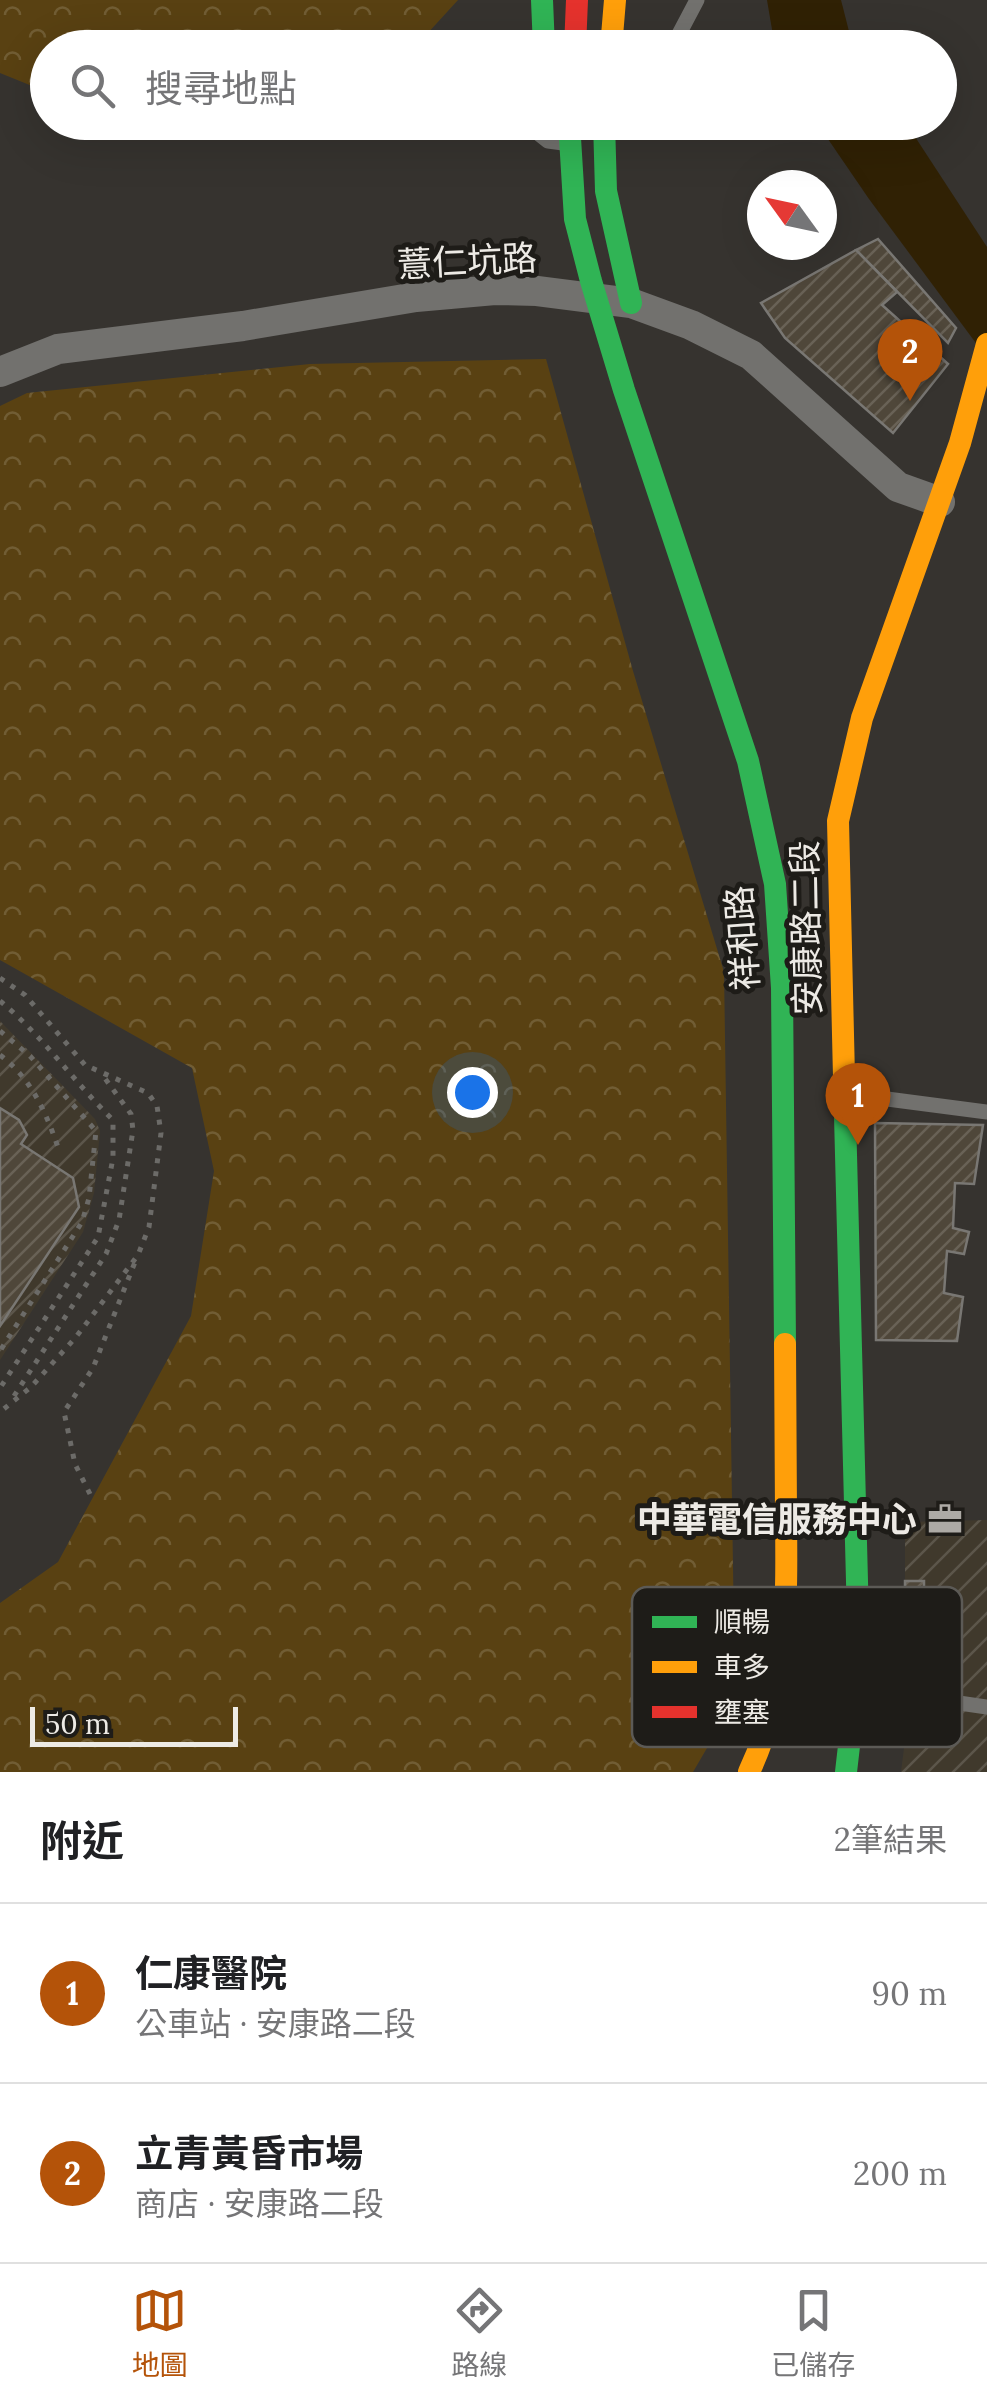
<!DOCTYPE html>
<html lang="zh-TW">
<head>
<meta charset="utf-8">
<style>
  :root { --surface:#fff; --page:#f6f6f6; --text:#202124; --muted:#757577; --line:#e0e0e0; --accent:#b45309 }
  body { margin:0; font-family:Lora,"Noto Sans TC",serif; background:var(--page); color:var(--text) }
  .compass { position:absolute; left:747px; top:170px; width:90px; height:90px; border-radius:50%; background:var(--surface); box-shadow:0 10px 40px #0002; rotate:303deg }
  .scale { position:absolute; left:30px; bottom:25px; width:208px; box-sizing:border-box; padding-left:10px; border:5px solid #edeae5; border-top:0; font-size:28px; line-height:35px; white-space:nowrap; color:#edeae5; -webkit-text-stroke:8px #1e1c18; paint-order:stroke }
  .you { position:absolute; left:472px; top:1092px; width:35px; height:35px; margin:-25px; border:8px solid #fff; border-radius:50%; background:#1a73e8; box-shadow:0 0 0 15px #1a73e833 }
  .badge { display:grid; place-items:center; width:65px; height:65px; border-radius:50%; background:var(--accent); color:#fff; font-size:32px; font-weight:700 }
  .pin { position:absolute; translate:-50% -82px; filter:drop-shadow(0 2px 5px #0008) }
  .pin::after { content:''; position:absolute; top:52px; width:35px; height:30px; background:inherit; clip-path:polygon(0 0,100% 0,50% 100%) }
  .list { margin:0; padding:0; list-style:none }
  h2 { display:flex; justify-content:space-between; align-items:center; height:130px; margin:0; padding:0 40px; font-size:42px }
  h2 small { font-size:32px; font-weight:400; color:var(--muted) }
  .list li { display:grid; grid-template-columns:65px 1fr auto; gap:30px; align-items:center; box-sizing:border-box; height:180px; padding:0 40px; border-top:2px solid var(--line) }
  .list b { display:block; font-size:38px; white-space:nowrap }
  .list p { margin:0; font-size:32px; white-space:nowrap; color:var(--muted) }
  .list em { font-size:32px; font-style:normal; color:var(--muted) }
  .icon { flex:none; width:55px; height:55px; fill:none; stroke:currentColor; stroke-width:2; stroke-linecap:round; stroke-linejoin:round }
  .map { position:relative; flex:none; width:987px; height:1772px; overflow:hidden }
  .search { position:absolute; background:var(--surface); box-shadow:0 10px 40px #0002; left:30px; right:30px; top:30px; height:110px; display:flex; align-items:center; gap:25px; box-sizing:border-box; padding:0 35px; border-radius:55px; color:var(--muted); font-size:38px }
  .sheet { height:490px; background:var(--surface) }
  nav { display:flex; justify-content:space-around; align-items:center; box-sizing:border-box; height:140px; border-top:2px solid var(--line); background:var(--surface); font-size:28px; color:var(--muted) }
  nav a { display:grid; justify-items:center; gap:5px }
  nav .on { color:var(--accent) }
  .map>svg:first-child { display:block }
</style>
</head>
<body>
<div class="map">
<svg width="987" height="1772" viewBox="0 0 987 1772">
  <defs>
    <pattern id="industrial-furrows" width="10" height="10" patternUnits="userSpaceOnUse" patternTransform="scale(2.5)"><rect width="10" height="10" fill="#40392c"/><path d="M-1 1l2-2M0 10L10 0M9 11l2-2" fill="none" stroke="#5c564a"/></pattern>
    <pattern id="forest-crowns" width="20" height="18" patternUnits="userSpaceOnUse" patternTransform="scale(2.5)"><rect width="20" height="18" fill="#594112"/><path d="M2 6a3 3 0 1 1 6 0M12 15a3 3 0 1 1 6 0" fill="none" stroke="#715d34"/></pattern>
    <pattern id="building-hatch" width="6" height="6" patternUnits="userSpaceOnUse" patternTransform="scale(2.5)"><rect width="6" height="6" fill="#4f473a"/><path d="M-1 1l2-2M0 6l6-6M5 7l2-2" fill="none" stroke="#696256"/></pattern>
  </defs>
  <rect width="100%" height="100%" fill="#36332f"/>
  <!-- industrial -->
  <g fill="url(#industrial-furrows)">
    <polygon points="0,1021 95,1119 100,1131 94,1193 83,1232 0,1360"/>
    <polygon points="987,1520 987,1772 901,1772 914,1670 905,1669 905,1522"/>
  </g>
  <!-- forest -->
  <g fill="url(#forest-crowns)">
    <polygon points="0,0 458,0 415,47 48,48 47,92 0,73"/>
    <polygon points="546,359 633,671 724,972 735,1700 693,1772 0,1772 0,1603 58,1562 191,1316 214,1171 192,1068 0,960 0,406 27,393 310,364"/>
  </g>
  <!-- water -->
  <g fill="#302104">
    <polygon points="767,0 841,0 853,47 775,47"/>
    <polygon points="817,123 906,123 987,247 987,358 869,199"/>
  </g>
  <!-- building -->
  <g fill="url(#building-hatch)" stroke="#797773" stroke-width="2.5">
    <polygon points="878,239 956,328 948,343 856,250"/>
    <polygon points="856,250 897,292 882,305 948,364 893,433 785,338 761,303"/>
    <polygon points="0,1108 19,1120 27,1135 21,1144 73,1178 79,1207 0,1326"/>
    <polygon points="875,1123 983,1125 974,1184 955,1183 953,1228 969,1232 964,1254 947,1251 944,1293 963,1297 957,1341 876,1340"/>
    <polygon points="905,1581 924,1581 924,1631 918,1631 918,1669 905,1669"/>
  </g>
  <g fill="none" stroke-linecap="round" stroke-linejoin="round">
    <!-- path -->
    <g stroke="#6c6b68" stroke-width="5" stroke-dasharray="5 8" stroke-linecap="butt">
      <polyline points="0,978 25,995 85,1065 148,1093 157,1106 161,1133 149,1227 138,1255 76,1337 31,1387 0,1412"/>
      <path d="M0 1001C42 1035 74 1082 113 1120V1158L98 1237 0 1388"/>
      <polyline points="0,1031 30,1056 96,1131 89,1198 82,1222 0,1351"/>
      <path d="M0 1055C33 1080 47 1115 60 1153"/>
      <polyline points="14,1396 106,1254 119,1220 133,1130 131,1114 101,1073"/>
      <polyline points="90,1494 75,1464 64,1412 93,1368 135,1262"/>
    </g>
    <!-- lane -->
    <g stroke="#72716e" stroke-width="15">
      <polyline points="668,48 678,36 697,0"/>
      <polyline points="524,122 548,141 563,143"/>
      <polyline points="849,1094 987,1112"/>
      <polyline points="857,1688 987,1707"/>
    </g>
    <!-- street -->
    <polyline stroke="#72716e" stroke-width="30" points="0,372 58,349 243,326 416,297 495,290 537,291 631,303 691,325 751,355 898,487 940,502"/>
    <!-- fast -->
    <g stroke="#30b455" stroke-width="22">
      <polyline points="542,0 544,48"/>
      <polyline points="569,122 575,219 591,281 624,390 748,761 775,884 782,988 785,1344"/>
      <polyline points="604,122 606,191 631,303"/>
      <polyline points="844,1077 859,1659 846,1772"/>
    </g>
    <!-- slow -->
    <g stroke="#ff9f0a" stroke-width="22">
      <polyline points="611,48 615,0"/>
      <polyline points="844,1077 838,821 862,718 960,443 987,344"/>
      <path d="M749 1772C788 1689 787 1604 786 1514 786 1458 785 1401 785 1344"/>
    </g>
    <!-- jam -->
    <polyline stroke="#e5322d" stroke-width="22" points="575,48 577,0"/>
  </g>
  <!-- icons -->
  <defs>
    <g id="office-bare" transform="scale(2.7)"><path d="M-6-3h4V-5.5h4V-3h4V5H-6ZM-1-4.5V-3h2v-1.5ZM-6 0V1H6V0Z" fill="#adaaa5" stroke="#1e1c18" stroke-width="2.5" paint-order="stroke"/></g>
  </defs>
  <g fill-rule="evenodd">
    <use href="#office-bare" x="945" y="1519"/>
  </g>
  <g text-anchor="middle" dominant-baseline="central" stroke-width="10" stroke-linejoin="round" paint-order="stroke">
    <!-- street labels -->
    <g font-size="35" fill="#edeae5" stroke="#1e1c18">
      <text transform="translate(467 261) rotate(-3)">薏仁坑路</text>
      <text transform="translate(806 928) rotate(-91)">安康路二段</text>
      <text transform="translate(742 938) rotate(-94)">祥和路</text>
    </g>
    <!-- poi labels -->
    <g font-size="35" font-weight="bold" fill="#edeae5" stroke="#1e1c18" text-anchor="end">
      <text x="917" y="1519">中華電信服務中心</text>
    </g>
  </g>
  <!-- legend -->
  <rect x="632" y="1587" width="330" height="160" rx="15" fill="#1e1c18" stroke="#5c5a56" stroke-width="2.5"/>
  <rect x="652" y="1616" width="45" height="12" fill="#30b455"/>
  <rect x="652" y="1661" width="45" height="12" fill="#ff9f0a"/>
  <rect x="652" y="1706" width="45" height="12" fill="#e5322d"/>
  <g font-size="28" fill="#edeae5">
    <text x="714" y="1632">順暢</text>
    <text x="714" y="1677">車多</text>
    <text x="714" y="1722">壅塞</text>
  </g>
</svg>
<svg class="compass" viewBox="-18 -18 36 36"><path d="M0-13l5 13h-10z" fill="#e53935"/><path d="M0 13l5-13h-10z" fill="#757577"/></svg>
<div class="scale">50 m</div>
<div class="you"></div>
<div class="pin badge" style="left:858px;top:1145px">1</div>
<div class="pin badge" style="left:910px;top:401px">2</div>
<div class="search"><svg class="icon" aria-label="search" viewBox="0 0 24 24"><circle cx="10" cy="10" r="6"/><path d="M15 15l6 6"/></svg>搜尋地點</div>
</div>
<section class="sheet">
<h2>附近<small>2筆結果</small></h2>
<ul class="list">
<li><span class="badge">1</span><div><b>仁康醫院</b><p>公車站 · 安康路二段</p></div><em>90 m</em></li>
<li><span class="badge">2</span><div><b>立青黃昏市場</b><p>商店 · 安康路二段</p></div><em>200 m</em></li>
</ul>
</section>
<nav>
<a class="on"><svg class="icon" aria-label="map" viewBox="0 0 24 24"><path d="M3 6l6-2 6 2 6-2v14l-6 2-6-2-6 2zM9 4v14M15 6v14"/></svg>地圖</a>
<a><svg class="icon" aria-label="directions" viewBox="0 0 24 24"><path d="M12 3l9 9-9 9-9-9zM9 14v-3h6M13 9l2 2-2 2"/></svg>路線</a>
<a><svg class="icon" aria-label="saved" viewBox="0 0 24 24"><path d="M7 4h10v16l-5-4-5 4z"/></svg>已儲存</a>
</nav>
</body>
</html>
